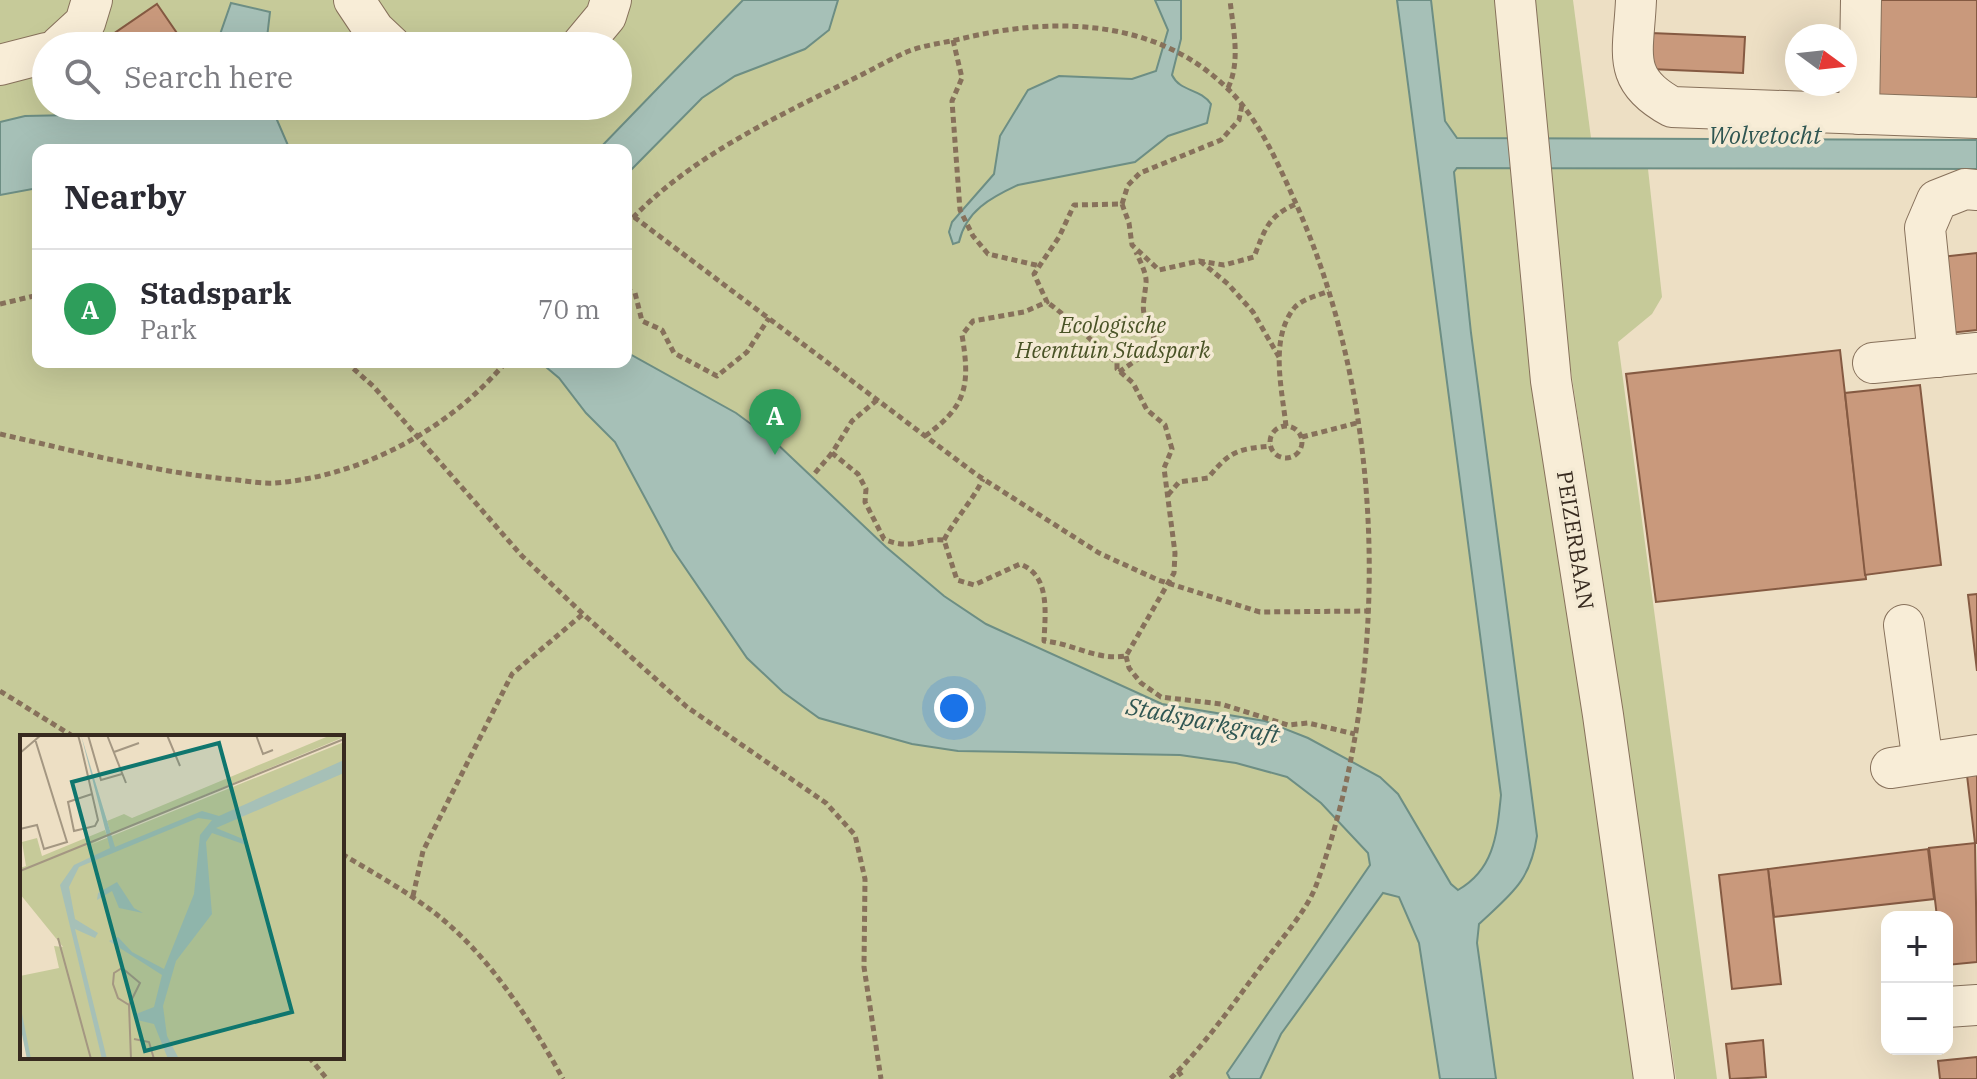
<!DOCTYPE html>
<html lang="en">
<head>
<meta charset="utf-8">
<style>
  :root { --surface:#fff; --page:#f2f2f3; --text:#2b2b33; --muted:#7c7c81; --line:#e1e1e2; --accent:#932d32 }
  body { margin:0; font-family:"IBM Plex Serif",serif; background:var(--page); color:var(--text) }
  .controls { position:absolute; right:24px; bottom:24px; display:grid; overflow:hidden; border-radius:16px; box-shadow:0 8px 32px #0002 }
  .controls button { width:72px; height:72px; display:grid; place-items:center; padding:0; border:0; border-bottom:2px solid var(--line); background:var(--surface); color:var(--text); font:40px sans-serif }
  .compass { position:absolute; left:1785px; top:24px; width:72px; height:72px; border-radius:50%; background:var(--surface); box-shadow:0 8px 32px #0002; rotate:105deg }
  .you { position:absolute; left:954px; top:708px; width:28px; height:28px; margin:-20px; border:6px solid #fff; border-radius:50%; background:#1a73e8; box-shadow:0 0 0 12px #1a73e833 }
  .badge { display:grid; place-items:center; width:52px; height:52px; border-radius:50%; background:var(--accent); color:#fff; font-size:26px; font-weight:700 }
  .pin { position:absolute; translate:-50% -66px; filter:drop-shadow(0 2px 4px #0008) }
  .pin::after { content:''; position:absolute; top:42px; width:28px; height:24px; background:inherit; clip-path:polygon(0 0,100% 0,50% 100%) }
  .list { margin:0; padding:0; list-style:none }
  h2 { display:flex; justify-content:space-between; align-items:center; height:104px; margin:0; padding:0 32px; font-size:34px }
  h2 small { font-size:26px; font-weight:400; color:var(--muted) }
  .list li { display:grid; grid-template-columns:52px 1fr auto; gap:24px; align-items:center; box-sizing:border-box; height:120px; padding:0 32px; border-top:2px solid var(--line) }
  .list b { display:block; font-size:30px; white-space:nowrap }
  .list p { margin:0; font-size:26px; white-space:nowrap; color:var(--muted) }
  .list em { font-size:26px; font-style:normal; color:var(--muted) }
  .icon { flex:none; width:44px; height:44px; fill:none; stroke:currentColor; stroke-width:2; stroke-linecap:round; stroke-linejoin:round }
  .map { position:relative; flex:none; width:1977px; height:1079px; overflow:hidden }
  .search { position:absolute; background:var(--surface); box-shadow:0 8px 32px #0002; left:32px; top:32px; width:600px; height:88px; display:flex; align-items:center; gap:20px; box-sizing:border-box; padding:0 28px; border-radius:44px; color:var(--muted); font-size:30px }
  .panel { position:absolute; background:var(--surface); box-shadow:0 8px 32px #0002; left:32px; top:144px; width:600px; height:224px; border-radius:16px }
  .map>svg:first-child { display:block }
</style>
</head>
<body>
<div class="map">
<svg width="1977" height="1079" viewBox="0 0 1977 1079">
  <rect width="100%" height="100%" fill="#eddfc4"/>
  <!-- green -->
  <g fill="#c6ca99" fill-rule="evenodd">
    <path d="M0 0H1519L1634 1079H0ZM46 46H618V106H46ZM38 150H626V362H38ZM22 737H342V1057H22Z"/>
    <polygon points="1527,0 1573,0 1591,138 1544,138"/>
    <polygon points="1547,169 1648,169 1662,297 1652,314 1618,342 1717,1079 1676,1079 1567,344"/>
  </g>
  <!-- water -->
  <g fill="#a6c0b7" stroke="#6d8e84" stroke-width="2">
    <polygon points="743,0 838,0 829,30 805,49 735,76 702,98 626,175 626,150 598,150"/>
    <path d="M1155 0H1181V39L1172 75C1180 92 1200 88 1211 104L1207 123 1168 136 1135 162 1018 185C990 198 966 211 959 242L953 244 949 232 952 222 994 174 1000 136 1028 90 1059 76 1132 79 1156 71 1168 30Z"/>
    <path d="M1397 0H1431L1445 121 1457 138 1977 140V169L1457 168 1454 172 1471 333 1537 836C1530 882 1511 894 1479 924L1477 943 1496 1079H1440L1419 943 1399 897 1383 893 1281 1034 1260 1079H1230L1227 1073 1370 865 1368 853 1321 803 1287 777 1236 763 1180 755 958 751 912 744 819 718 783 692 747 658 673 550 615 442 586 413 559 378 540 362H626V352L736 413 774 441 886 547 944 596 986 624 1162 704 1265 721 1308 738 1380 777 1398 794 1451 884 1458 890C1495 869 1497 833 1501 795Z"/>
    <polygon points="231,3 270,12 266,46 216,46"/>
    <polygon points="178,106 271,106 290,150 38,150 38,188 0,195 0,122 25,116 167,113"/>
  </g>
  <!-- building -->
  <g fill="#c9997c" stroke="#855a42" stroke-width="2">
    <polygon points="1880,0 1977,0 1977,101 1878,99"/>
    <polygon points="157,4 181,39 170,46 100,43"/>
    <polygon points="1651,33 1745,37 1743,73 1650,69"/>
    <polygon points="341,106 364,106 363,118 341,117"/>
    <polygon points="1977,253 1977,330 1950,333 1941,257"/>
    <polygon points="1840,350 1866,579 1656,602 1626,374"/>
    <polygon points="1920,385 1941,565 1865,575 1845,393"/>
    <polygon points="1977,594 1977,671 1968,595"/>
    <polygon points="1977,766 1977,843 1975,843 1966,767"/>
    <polygon points="1975,843 1977,962 1947,965 1947,917 1937,917 1929,848"/>
    <polygon points="1928,849 1934,899 1774,917 1768,869"/>
    <polygon points="1768,869 1781,984 1732,989 1719,875"/>
    <polygon points="1763,1040 1766,1077 1730,1079 1726,1044"/>
    <polygon points="1977,1057 1977,1079 1940,1079 1938,1061"/>
  </g>
  <g fill="none" stroke-linecap="round" stroke-linejoin="round">
    <!-- minor casing -->
    <g stroke="#87715b" stroke-width="42">
      <g id="minor">
        <polyline points="354,0 374,30 391,46"/>
        <polyline points="1515,0 1551,381 1603,715 1654,1079"/>
        <path d="M1636 0C1634 52 1620 79 1672 107L1977 118"/>
        <polyline points="60,46 85,23 92,0"/>
        <polyline points="581,46 606,16 611,0"/>
        <polyline points="0,65 46,53"/>
        <polyline points="1859,114 1861,0"/>
        <polyline points="1938,357 1925,228 1937,200 1965,189 1977,190"/>
        <polyline points="1873,363 1977,353"/>
        <polyline points="1904,625 1923,763"/>
        <polyline points="1891,768 1977,755"/>
        <polyline points="1947,1007 1977,1005"/>
      </g>
    </g>
    <!-- path -->
    <g stroke="#87715b" stroke-width="5" stroke-dasharray="6 4" stroke-linecap="butt">
      <polyline points="953,40 962,78 952,101 960,210 973,236 988,254 1040,266"/>
      <path d="M1228 88C1241 61 1233 29 1230 0"/>
      <polyline points="1122,204 1128,185 1140,173 1221,140 1239,120 1242,105"/>
      <polyline points="634,217 977,475 1099,553 1158,580 1260,612 1369,611"/>
      <path d="M626 225C686 159 774 118 853 79 872 70 890 59 909 51 925 45 943 43 960 39 1054 16 1158 18 1230 91 1258 119 1277 161 1293 197 1387 402 1393 671 1317 883 1308 909 1285 934 1269 956 1237 998 1208 1042 1170 1079"/>
      <polyline points="1200,261 1228,284 1253,312 1279,357"/>
      <polyline points="626,289 635,293 642,321 662,330 674,353 717,376 747,352 769,318"/>
      <polyline points="0,304 38,295"/>
      <polyline points="346,362 374,387 522,556 583,614 687,707 826,803 855,835 865,879 864,967 881,1079"/>
      <path d="M1119 372 1151 350 1155 331C1138 314 1144 305 1146 283 1147 274 1140 261 1136 252"/>
      <path d="M877 400 852 421 832 453 858 474 866 489 865 502 884 539C911 551 919 538 944 540L957 580 974 585 1020 564C1051 575 1045 615 1044 641 1072 643 1097 661 1126 656L1174 573 1175 553 1164 468 1172 449 1165 425 1147 410 1133 383 1117 369V363C1093 343 1073 321 1047 302"/>
      <circle cx="1286" cy="442" r="16"/>
      <path d="M1286 426C1282 389 1269 338 1295 307 1303 299 1319 295 1329 291"/>
      <path d="M0 434C75 451 150 471 226 479 242 480 259 484 275 483 363 476 449 429 506 362"/>
      <path d="M925 436C968 406 970 383 962 335L973 321 1024 312 1047 302 1034 274 1059 237 1074 205 1122 204 1129 223 1132 245 1159 270 1199 261 1224 265 1254 257C1265 229 1268 216 1296 204"/>
      <polyline points="1302,437 1357,423"/>
      <polyline points="815,473 832,453"/>
      <path d="M1168 495 1179 482 1208 478C1230 451 1237 449 1271 446"/>
      <path d="M944 540C956 517 972 502 983 479"/>
      <polyline points="1126,656 1129,668 1141,683 1161,697 1221,704 1288,725 1308,723 1355,734"/>
      <polyline points="0,691 74,737"/>
      <path d="M342 854C382 878 425 901 459 934 500 973 536 1030 563 1079"/>
      <polyline points="413,896 423,851 512,674 583,614"/>
      <polyline points="309,1057 327,1079"/>
      <polyline points="1178,1071 1184,1079"/>
    </g>
    <!-- minor -->
    <use href="#minor" stroke="#f8edd7" stroke-width="40"/>
  </g>
  <g text-anchor="middle" dominant-baseline="central" stroke-width="7" stroke-linejoin="round" paint-order="stroke">
    <!-- park labels -->
    <g font-size="22" font-style="italic" fill="#495326" stroke="#f4ead4">
      <text x="1113" y="324">Ecologische<tspan x="1113" dy="25">Heemtuin Stadspark</tspan></text>
    </g>
    <!-- street labels -->
    <g font-size="22" fill="#372a1f" stroke="#f4ead4">
      <text transform="translate(1576 540) rotate(81)">PEIZERBAAN</text>
    </g>
    <!-- water labels -->
    <g font-size="24" font-style="italic" fill="#2f5652" stroke="#f4ead4">
      <text x="1765" y="135">Wolvetocht</text>
      <text transform="translate(1203 720) rotate(11)">Stadsparkgraft</text>
    </g>
  </g>
  <!-- overview -->
  <g transform="translate(20 735)">
    <rect width="324" height="324" fill="#eddfc4"/>
    <path d="M311 0 324 2 91 99 87 86 104 79 112 83ZM324 7V324H10L0 285V241L39 233 34 211 43 212 0 159V133L6 131 2 107 17 103 22 121 85 95 87 101 72 109Z" fill="#c6ca99"/>
    <path d="M61 0 95 112 182 76 199 81 324 25V38L196 93 228 106 226 110 192 98 186 107 192 179 156 226 143 271 147 301 159 324H148L134 289 117 285 116 279 134 272 142 240 89 206 98 202 112 217 144 234 174 159 180 100 192 85 178 83 59 132 49 152 55 184 78 198 75 203 55 194 87 324H82L40 150 54 130 90 113ZM97 147 114 173 123 178 99 173 92 156 77 165 78 158Z" fill="#a6c0b7"/>
    <path fill="none" stroke="#a6c0b7" stroke-width="4" d="M0 279 9 324"/>
    <path fill="none" stroke="#a49782" stroke-width="2" d="M58 0 61 11 67 37 78 85 75 91 54 96 48 67 72 59M68 0 81 45 102 39M87 0 106 48M147 0 160 31M236 0 243 19 253 15M94 17 119 8M0 18 21 0M0 94 17 90 24 114 47 107 15 4M0 136 324 4M38 203 71 324M109 270 120 248 102 233 94 238 93 249 98 263 109 270 111 324M114 304 129 307 134 324"/>
    <path fill="#0f766e" fill-opacity="0.15" stroke="#0f766e" stroke-width="4" d="M199 8 272 277 125 316 52 47Z"/>
    <rect width="324" height="324" fill="none" stroke="#372a1f" stroke-width="4"/>
  </g>
</svg>
<div class="controls">
<button>+</button>
<button>−</button>
</div>
<svg class="compass" viewBox="-18 -18 36 36"><path d="M0-13l5 13h-10z" fill="#e53935"/><path d="M0 13l5-13h-10z" fill="#7c7c81"/></svg>
<div class="you"></div>
<div class="pin badge" style="left:775px;top:455px;background:#2e9e5b">A</div>
<div class="search"><svg class="icon" aria-label="search" viewBox="0 0 24 24"><circle cx="10" cy="10" r="6"/><path d="M15 15l6 6"/></svg>Search here</div>
<section class="panel">
<h2>Nearby<small></small></h2>
<ul class="list">
<li><span class="badge" style="background:#2e9e5b">A</span><div><b>Stadspark</b><p>Park</p></div><em>70 m</em></li>
</ul>
</section>
</div>
</body>
</html>
